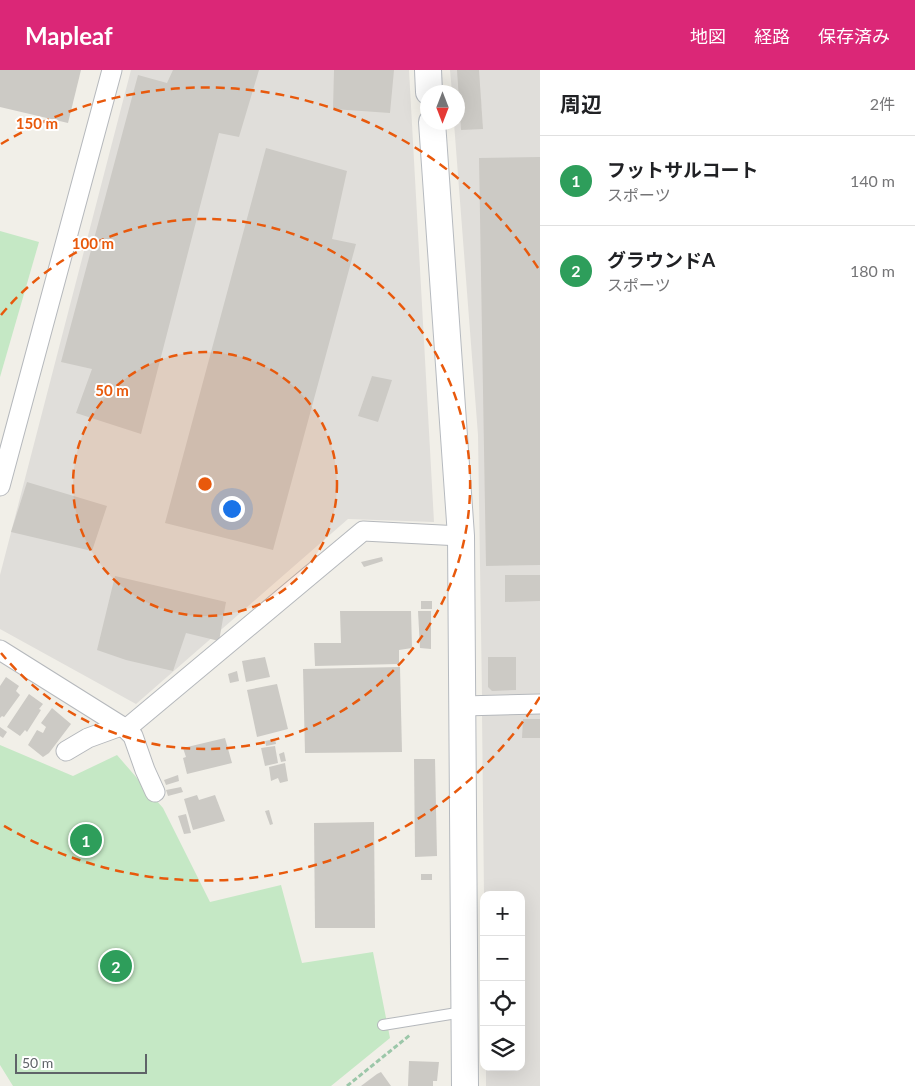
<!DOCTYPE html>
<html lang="ja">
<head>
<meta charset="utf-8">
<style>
  :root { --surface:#fff; --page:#f6f6f6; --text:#202124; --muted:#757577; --line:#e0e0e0; --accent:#db2777 }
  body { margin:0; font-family:Lato,"Noto Sans JP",sans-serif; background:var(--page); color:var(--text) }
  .controls { position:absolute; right:15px; bottom:15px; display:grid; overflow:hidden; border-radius:10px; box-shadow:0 5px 20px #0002 }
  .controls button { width:45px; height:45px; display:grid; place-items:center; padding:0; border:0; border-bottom:1px solid var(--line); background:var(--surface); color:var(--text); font:25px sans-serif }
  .compass { position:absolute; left:420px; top:15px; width:45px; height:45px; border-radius:50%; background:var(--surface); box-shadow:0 5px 20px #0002; rotate:180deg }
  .scale { position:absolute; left:15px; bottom:12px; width:132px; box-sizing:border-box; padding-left:5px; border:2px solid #5f6368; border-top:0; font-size:14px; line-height:18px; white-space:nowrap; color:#5f6368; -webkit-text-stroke:4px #fff; paint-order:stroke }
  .you { position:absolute; left:231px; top:438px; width:18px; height:18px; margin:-12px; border:4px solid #fff; border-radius:50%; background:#1a73e8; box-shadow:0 0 0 8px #1a73e833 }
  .badge { display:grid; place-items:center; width:32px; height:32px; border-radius:50%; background:var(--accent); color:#fff; font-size:16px; font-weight:700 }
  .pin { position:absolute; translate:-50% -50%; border:2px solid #fff; box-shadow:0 1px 5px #0006 }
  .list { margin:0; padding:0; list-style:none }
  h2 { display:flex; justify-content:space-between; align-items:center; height:65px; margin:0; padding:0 20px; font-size:21px }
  h2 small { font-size:16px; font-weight:400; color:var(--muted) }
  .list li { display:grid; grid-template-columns:32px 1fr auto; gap:15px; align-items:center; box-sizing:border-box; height:90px; padding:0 20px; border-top:1px solid var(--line) }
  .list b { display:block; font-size:19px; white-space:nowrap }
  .list p { margin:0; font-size:16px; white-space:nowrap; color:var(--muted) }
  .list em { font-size:16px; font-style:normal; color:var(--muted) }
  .icon { flex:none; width:28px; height:28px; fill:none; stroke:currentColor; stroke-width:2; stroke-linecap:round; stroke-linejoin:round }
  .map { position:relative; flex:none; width:540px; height:1016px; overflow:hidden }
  header { display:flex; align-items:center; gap:30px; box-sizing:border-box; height:70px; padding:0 25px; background:var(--accent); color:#fff }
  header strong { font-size:24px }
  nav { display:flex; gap:28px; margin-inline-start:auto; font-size:18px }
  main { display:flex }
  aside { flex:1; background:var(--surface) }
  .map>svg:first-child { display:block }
</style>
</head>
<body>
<header>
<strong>Mapleaf</strong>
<nav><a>地図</a><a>経路</a><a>保存済み</a></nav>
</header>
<main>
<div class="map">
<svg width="540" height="1016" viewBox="0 0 540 1016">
  <rect width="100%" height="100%" fill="#f1efe8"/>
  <!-- industrial -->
  <g fill="#e0deda">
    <polygon points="131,0 409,0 434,452 348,449 136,634 0,559 0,505"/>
    <polygon points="450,0 540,0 540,624 482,625 478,365 454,53 458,52 458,22 452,22"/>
    <polygon points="540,643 540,1016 486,1016 486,997 521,997 521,825 484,825 482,644"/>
  </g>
  <!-- green -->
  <g fill="#c5e8c5">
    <polygon points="0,161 39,172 0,307"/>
    <polygon points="0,675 73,706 117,685 163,738 210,832 281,815 302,893 373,882 390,968 331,1016 13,1016 0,995"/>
  </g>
  <!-- building -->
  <g fill="#cccac5">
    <polygon points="0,0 81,0 68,53 0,37"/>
    <polygon points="173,0 259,0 239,67 219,63 141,364 76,343 92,299 61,292 138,5 167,13"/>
    <polygon points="334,0 394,0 390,43 333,39"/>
    <polygon points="457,0 479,0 483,59 461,60"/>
    <polygon points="266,78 347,101 332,169 356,174 273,480 165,453"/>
    <polygon points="540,87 540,495 486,496 479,88"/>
    <polygon points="372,306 392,310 378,352 358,346"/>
    <polygon points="27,412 107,436 92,481 11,462"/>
    <polygon points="382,487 383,491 364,497 361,492"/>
    <polygon points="505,505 540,505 540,531 505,532"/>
    <polygon points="115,506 226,532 219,571 186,563 173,601 126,590 97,580"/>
    <rect x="421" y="531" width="11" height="8"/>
    <polygon points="340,541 411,541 412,578 399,580 399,594 315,596 314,573 341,573"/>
    <polygon points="418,541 431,541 431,579 420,578"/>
    <polygon points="265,587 270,607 246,612 242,591"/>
    <polygon points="488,587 516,587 516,620 492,621 488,617"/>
    <polygon points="400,597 402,682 305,683 303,599"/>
    <polygon points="237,601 239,611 230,613 228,604"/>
    <polygon points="6,607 19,616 16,621 20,625 4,647 2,646 0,648 0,616"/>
    <polygon points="277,614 288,659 257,667 247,620"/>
    <polygon points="29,624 43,634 39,639 41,640 27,662 25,660 20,666 7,657"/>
    <polygon points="52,638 71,654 49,683 43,687 28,675 37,660 43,663 46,657 41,653"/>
    <polygon points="523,649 540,649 540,668 522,668"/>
    <polygon points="0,657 7,662 3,668 0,666"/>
    <polygon points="225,668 232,693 187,704 183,688 186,687 183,678"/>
    <polygon points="275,669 276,674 266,676 265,671"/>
    <polygon points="275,676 278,693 265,696 261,678"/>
    <polygon points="284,682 286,691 281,692 279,684"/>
    <polygon points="414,689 435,689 437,786 415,787"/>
    <polygon points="285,693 288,711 280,713 278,708 271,711 269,697"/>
    <polygon points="178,705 179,711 166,715 164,710"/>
    <polygon points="181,717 183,722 168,726 166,720"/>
    <polygon points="197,725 199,730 215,725 225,751 193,760 184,729"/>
    <polygon points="269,740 273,754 270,755 265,741"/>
    <polygon points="186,744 191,763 184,764 178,746"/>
    <polygon points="374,752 375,858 315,858 314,753"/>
    <rect x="421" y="804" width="11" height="6"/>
    <rect x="521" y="900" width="2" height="38"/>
    <polygon points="409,991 439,992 437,1011 433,1011 433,1016 408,1016"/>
    <polygon points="381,1002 391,1016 361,1016 377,1004"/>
  </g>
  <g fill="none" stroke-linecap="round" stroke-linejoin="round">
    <!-- lane casing -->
    <g stroke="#b5b8bc" stroke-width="12">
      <polyline id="lane" points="383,955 463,942"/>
    </g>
    <!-- street casing -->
    <g stroke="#b5b8bc" stroke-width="21">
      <g id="street">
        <polyline points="0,416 112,0"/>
        <polyline points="0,580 126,659 363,461 461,466"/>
        <polyline points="463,636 540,634"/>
        <polyline points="126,659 133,666 145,700 155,722"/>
        <polyline points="66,681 88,668 121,656"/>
      </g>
    </g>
    <!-- secondary casing -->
    <g stroke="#b6babf" stroke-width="28">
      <g id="secondary">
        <polyline points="428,0 429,22"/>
        <polyline points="432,52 461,466 465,1016"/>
      </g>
    </g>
    <!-- path -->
    <polyline stroke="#9cc7a9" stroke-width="3" stroke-dasharray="5 2.5" stroke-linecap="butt" points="347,1016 410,965"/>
    <!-- lane -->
    <use href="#lane" stroke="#fff" stroke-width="10"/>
    <!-- street -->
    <use href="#street" stroke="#fff" stroke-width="19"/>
    <!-- secondary -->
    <use href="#secondary" stroke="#fff" stroke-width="26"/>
  </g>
  <!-- distance rings -->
  <circle cx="205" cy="414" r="132" fill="#e8590c" fill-opacity=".12"/>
  <g fill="none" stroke="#e8590c" stroke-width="2.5" stroke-dasharray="9 6">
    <circle cx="205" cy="414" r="132"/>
    <path d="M1 245A265 265 0 1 1 1 583"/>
    <path d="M540 627A397 397 0 0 1 1 754M1 74A397 397 0 0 1 540 201"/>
  </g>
  <circle cx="205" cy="414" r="8" fill="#e8590c" stroke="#fff" stroke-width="2.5"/>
  <g font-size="15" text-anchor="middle" font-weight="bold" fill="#e8590c" stroke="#fff" stroke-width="4" stroke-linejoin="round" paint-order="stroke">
    <text x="37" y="59">150 m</text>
    <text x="93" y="179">100 m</text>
    <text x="112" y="326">50 m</text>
  </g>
</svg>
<div class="controls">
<button>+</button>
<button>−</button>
<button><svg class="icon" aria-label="locate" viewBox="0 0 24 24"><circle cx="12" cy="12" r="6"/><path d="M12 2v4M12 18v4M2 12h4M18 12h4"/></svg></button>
<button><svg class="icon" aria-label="layers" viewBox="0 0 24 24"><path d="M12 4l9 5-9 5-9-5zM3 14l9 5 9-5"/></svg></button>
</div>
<svg class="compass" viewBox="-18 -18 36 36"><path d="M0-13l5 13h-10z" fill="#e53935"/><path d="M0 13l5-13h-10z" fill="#757577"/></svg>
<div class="scale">50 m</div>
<div class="you"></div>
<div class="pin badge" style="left:86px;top:770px;background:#2e9e5b">1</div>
<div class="pin badge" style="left:116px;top:896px;background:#2e9e5b">2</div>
</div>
<aside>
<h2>周辺<small>2件</small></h2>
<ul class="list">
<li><span class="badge" style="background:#2e9e5b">1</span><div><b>フットサルコート</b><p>スポーツ</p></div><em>140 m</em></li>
<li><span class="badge" style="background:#2e9e5b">2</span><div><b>グラウンドA</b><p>スポーツ</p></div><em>180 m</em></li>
</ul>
</aside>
</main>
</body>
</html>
